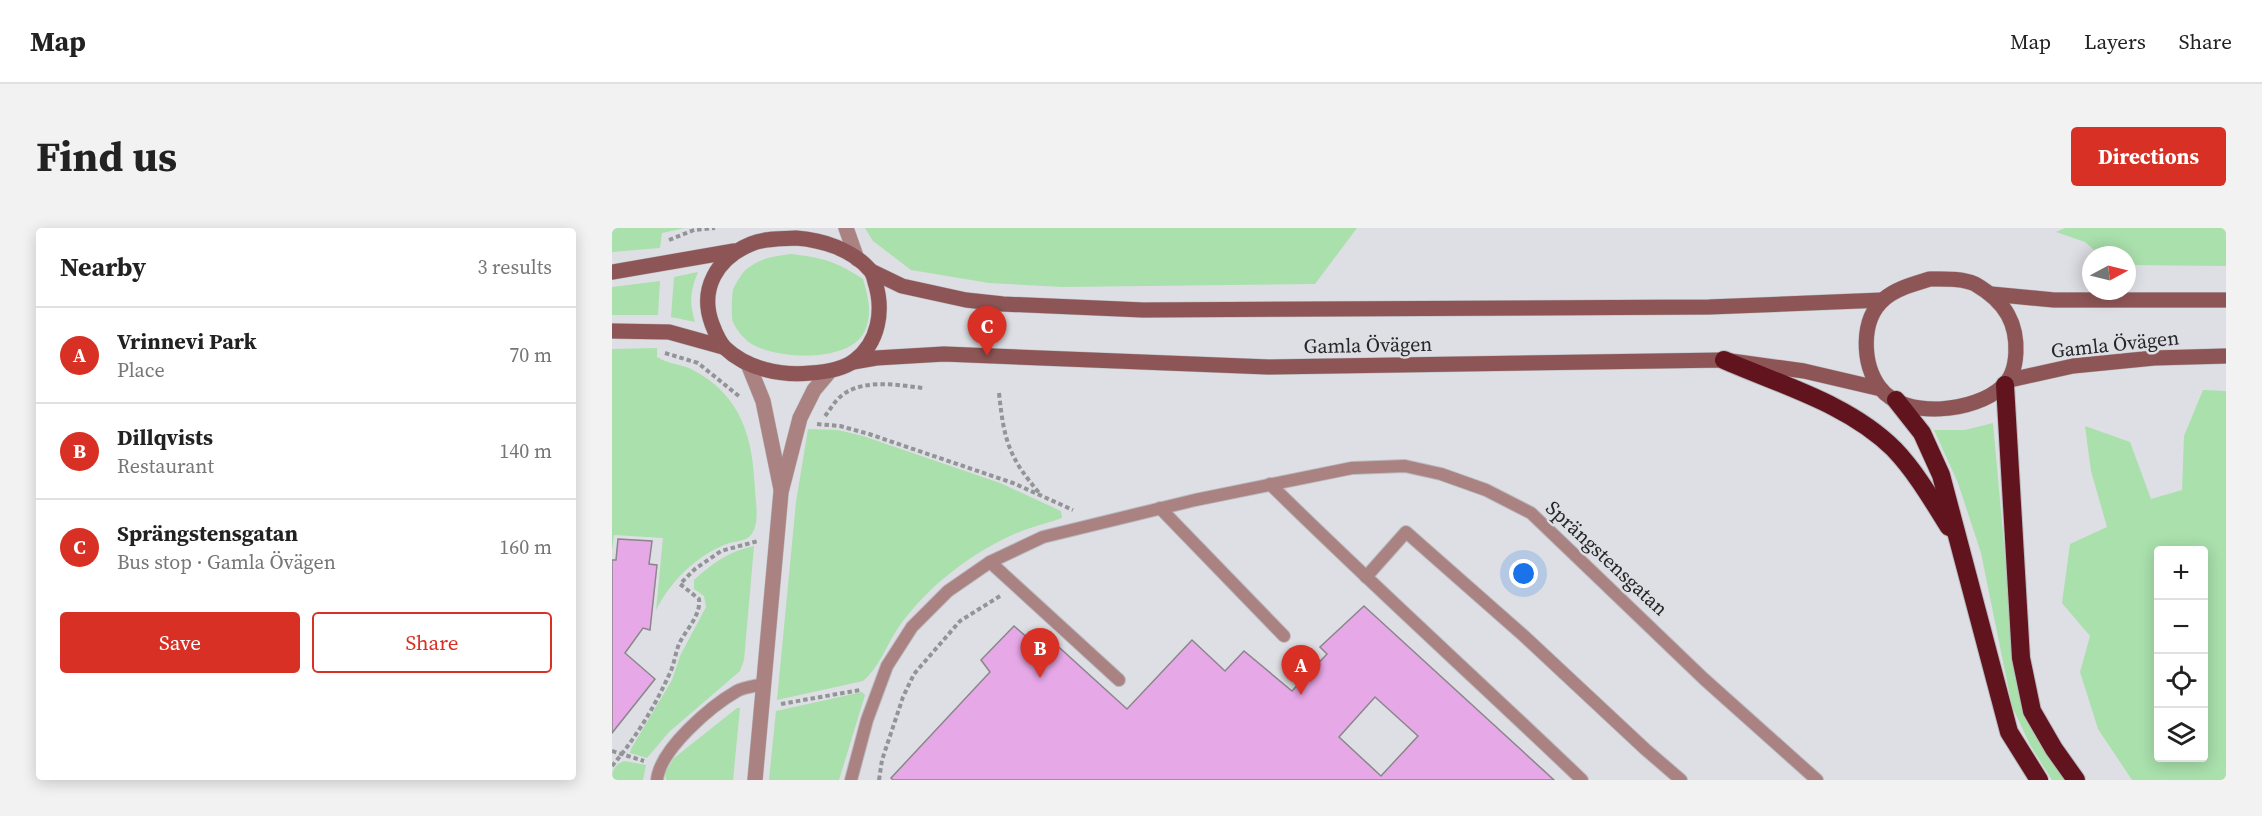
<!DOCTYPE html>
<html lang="en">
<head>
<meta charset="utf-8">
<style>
  :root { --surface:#fff; --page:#f2f2f2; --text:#222; --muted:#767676; --line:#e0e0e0; --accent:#d93025 }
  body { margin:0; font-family:"Source Serif 4",serif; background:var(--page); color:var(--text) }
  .controls { position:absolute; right:18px; bottom:18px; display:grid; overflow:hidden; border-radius:6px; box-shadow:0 3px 15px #0003 }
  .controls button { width:54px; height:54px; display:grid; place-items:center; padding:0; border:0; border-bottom:2px solid var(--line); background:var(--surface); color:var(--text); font:30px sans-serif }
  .compass { position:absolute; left:1470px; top:18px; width:54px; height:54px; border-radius:50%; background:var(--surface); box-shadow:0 3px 15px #0003; rotate:83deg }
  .you { position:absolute; left:912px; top:346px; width:21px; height:21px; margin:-15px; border:4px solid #fff; border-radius:50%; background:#1a73e8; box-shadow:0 0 0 9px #1a73e833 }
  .badge { display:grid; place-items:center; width:39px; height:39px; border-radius:50%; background:var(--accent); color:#fff; font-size:20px; font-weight:700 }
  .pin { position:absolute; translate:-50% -50px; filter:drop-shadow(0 2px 3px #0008) }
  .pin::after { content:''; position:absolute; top:32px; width:21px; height:18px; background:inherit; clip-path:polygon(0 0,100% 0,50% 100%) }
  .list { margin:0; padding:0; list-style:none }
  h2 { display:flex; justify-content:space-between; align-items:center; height:78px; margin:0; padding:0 24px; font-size:26px }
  h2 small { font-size:20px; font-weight:400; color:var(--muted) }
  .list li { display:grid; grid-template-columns:39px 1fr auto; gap:18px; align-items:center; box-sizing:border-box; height:96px; padding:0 24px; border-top:2px solid var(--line) }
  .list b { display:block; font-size:22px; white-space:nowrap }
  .list p { margin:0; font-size:20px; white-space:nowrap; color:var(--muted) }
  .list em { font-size:20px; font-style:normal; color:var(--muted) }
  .actions { display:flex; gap:12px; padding:18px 24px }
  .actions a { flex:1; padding:14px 0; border:2px solid var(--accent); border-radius:6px; text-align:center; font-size:21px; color:var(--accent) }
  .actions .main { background:var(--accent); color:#fff }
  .icon { flex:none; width:33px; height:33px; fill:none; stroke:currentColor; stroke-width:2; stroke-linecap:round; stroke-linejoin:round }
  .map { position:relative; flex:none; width:1614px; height:552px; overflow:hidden; border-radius:6px }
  header { display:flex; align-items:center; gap:36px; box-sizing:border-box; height:84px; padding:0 30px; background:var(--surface); border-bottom:2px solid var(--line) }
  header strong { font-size:28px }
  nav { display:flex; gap:33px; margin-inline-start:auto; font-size:21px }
  .intro { display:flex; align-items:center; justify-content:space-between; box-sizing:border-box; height:144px; padding:0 36px }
  h1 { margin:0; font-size:42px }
  .button { padding:15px 27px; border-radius:6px; background:var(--accent); color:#fff; font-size:21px; font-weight:700 }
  main { display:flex; gap:36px; padding:0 36px }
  aside { flex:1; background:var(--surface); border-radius:6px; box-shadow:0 3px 15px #0003 }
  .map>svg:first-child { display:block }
</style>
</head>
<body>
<header>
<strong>Map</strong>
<nav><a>Map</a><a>Layers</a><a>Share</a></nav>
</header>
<div class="intro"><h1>Find us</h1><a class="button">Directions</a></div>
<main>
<aside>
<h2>Nearby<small>3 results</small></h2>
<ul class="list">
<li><span class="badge">A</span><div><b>Vrinnevi Park</b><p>Place</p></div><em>70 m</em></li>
<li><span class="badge">B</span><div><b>Dillqvists</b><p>Restaurant</p></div><em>140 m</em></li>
<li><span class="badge">C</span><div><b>Sprängstensgatan</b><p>Bus stop · Gamla Övägen</p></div><em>160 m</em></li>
</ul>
<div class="actions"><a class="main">Save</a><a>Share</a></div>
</aside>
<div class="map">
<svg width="1614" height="552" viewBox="0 0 1614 552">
  <rect width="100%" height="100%" fill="#dedfe4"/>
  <!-- green -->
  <g fill="#a9e0ac" fill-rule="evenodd">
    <polygon points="0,0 73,0 50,5 48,20 0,24"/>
    <polygon points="253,0 745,0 703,56 451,59 377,55 299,42 261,13"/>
    <polygon points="1453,0 1614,0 1614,38 1515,37 1515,27 1488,27 1473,14 1444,4"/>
    <path d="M179 26C212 30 223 33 251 51 256 69 260 83 254 100 242 136 164 132 138 115 133 112 123 100 121 94 119 90 120 66 121 62 123 56 131 43 136 40 149 30 163 28 179 26Z"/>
    <path d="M86 44C78 63 77 75 83 94L59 89 62 49Z"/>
    <polygon points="48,53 46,87 0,87 0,59"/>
    <path d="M45 120V129C56 136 68 136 79 141 130 167 141 210 143 263 144 276 148 298 138 308 132 314 120 313 112 317 82 330 59 353 44 382L51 310 2 307 0 323V121Z"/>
    <path d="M1591 162 1614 163V552H1520L1486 501 1468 444 1478 408 1450 375 1458 316 1495 299 1479 243 1473 198 1518 214 1539 271 1570 262 1572 208ZM1546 322H1592V530H1546Z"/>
    <polygon points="1381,195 1404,449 1420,502 1453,552 1440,552 1418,517 1400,478 1369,325 1346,255 1322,202 1353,202"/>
    <path d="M196 201 226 202 251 208 388 255 449 283 450 290C433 296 414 300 398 308 354 329 314 360 286 400 274 418 267 440 251 453L165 472 184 274Z"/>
    <path d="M142 318 132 432 128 443 57 504 35 530 18 525 19 521 60 452 68 428 94 379 92 368 82 361V352C101 335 117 323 142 318Z"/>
    <polygon points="250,464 253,467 227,552 157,552 164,483"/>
    <polygon points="125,480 128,480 121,552 54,552 53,545 62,530"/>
    <path d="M12 533 34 537 31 552H0C0 542 2 537 12 533Z"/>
  </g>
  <!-- building -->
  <g fill="#e6a8e7" stroke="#8a868a" stroke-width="1.5" fill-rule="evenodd">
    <polygon points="6,311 40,313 37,336 45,337 38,402 31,400 13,425 43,451 0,505 0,332 4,332"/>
    <path d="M752 378 942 552H281L279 550 378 444 369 432 402 398 417 411 428 402 515 481 580 412 613 443 632 423 680 463 715 426 708 419ZM763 469 806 508 769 548 727 509Z"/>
  </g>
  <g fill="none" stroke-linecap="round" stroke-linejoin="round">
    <!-- lane casing -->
    <g stroke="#b9babe" stroke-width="14">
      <g id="lane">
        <path d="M658 256C760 357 867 453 970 552"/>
        <polyline points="548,280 672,408"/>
        <polyline points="378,334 507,452"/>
        <polyline points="754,349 794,304 912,408 1033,521 1069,552"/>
        <path d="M45 552C48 521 99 478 125 463 132 459 144 458 152 456"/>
        <polyline points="239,552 255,492 275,438 300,399 336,363 378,334 431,309 583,272 740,240 793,238 829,246 874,262 919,285 1092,451 1205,552"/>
      </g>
    </g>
    <!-- street casing -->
    <g stroke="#b9babe" stroke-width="16">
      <g id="street">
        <polyline points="234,0 245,31"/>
        <polyline points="136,136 151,173 169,261"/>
        <polyline points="143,552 169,264 188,190 202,162 218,143"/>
      </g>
    </g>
    <!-- secondary casing -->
    <g stroke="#b9babe" stroke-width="16">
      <g id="secondary">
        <path d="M184 10C210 12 240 21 258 42 261 45 262 50 263 54 272 82 267 115 242 133 231 141 213 144 199 145 169 148 135 141 113 120 107 114 103 104 100 96 87 61 105 30 139 16 153 10 169 11 184 10Z"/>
        <polyline points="259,43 290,58 354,72 391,76 531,82 1097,79 1271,72"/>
        <polyline points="0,44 122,23"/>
        <path d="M1318 51C1332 51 1350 50 1363 56 1375 63 1389 74 1396 87 1407 107 1408 144 1390 159 1363 184 1293 192 1268 160 1250 136 1248 92 1272 71 1285 60 1302 56 1318 51Z"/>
        <polyline points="1379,66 1442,72 1614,72"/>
        <polyline points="0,103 57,104 111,119"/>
        <polyline points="241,134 264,130 332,126 656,139 1112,132 1192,143 1269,161"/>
        <polyline points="1398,152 1461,138 1542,130 1614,128"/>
      </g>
    </g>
    <!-- highway casing -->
    <g stroke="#b9babe" stroke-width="20">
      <g id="highway">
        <path d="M1112 132C1169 157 1237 176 1282 221 1304 244 1320 272 1337 299"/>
        <polyline points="1393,157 1409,430 1420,483 1442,521 1464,552"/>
        <polyline points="1284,172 1310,205 1329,247 1397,504 1427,552"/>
      </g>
    </g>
    <!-- path -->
    <g stroke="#939497" stroke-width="4" stroke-dasharray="4.5 3" stroke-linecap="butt">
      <polyline points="57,12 82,2 103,0"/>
      <polyline points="53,125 86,135 128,169"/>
      <path d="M387 165C392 213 397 230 429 267"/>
      <path d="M213 188C218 182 222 174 228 169 249 150 286 157 311 160"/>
      <polyline points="205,196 228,198 257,206 401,255 461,282"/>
      <polyline points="169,476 248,462"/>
      <polyline points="0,523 32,533"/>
      <path d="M0 538C23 511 42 480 57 447 62 438 63 426 67 416 74 401 89 388 87 371L68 356 83 341 109 323 146 313"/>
      <polyline points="267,552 270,532 291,469 302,446 348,393 388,368"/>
    </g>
    <!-- lane -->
    <use href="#lane" stroke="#aa8282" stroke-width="12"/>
    <!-- street -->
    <use href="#street" stroke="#aa8282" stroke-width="15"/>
    <!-- secondary -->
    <use href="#secondary" stroke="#8d5556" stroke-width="15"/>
    <!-- highway -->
    <use href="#highway" stroke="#61131e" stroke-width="18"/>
  </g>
  <g text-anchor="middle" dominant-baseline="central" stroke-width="5" stroke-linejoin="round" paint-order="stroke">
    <!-- street labels -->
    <g font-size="20" fill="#252627" stroke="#dedfe4">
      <text transform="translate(1503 116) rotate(-6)">Gamla Övägen</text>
      <text transform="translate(756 117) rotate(-1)">Gamla Övägen</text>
      <text transform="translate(995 330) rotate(43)">Sprängstensgatan</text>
    </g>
  </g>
</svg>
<div class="controls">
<button>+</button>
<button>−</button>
<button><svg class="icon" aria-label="locate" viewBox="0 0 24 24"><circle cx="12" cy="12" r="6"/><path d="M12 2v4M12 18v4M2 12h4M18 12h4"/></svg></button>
<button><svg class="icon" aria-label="layers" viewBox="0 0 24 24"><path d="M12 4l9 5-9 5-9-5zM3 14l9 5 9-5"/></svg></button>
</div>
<svg class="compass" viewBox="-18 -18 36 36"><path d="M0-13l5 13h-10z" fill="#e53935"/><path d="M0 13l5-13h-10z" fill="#767676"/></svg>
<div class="you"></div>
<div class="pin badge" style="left:689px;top:467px">A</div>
<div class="pin badge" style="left:428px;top:450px">B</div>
<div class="pin badge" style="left:375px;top:128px">C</div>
</div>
</main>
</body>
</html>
